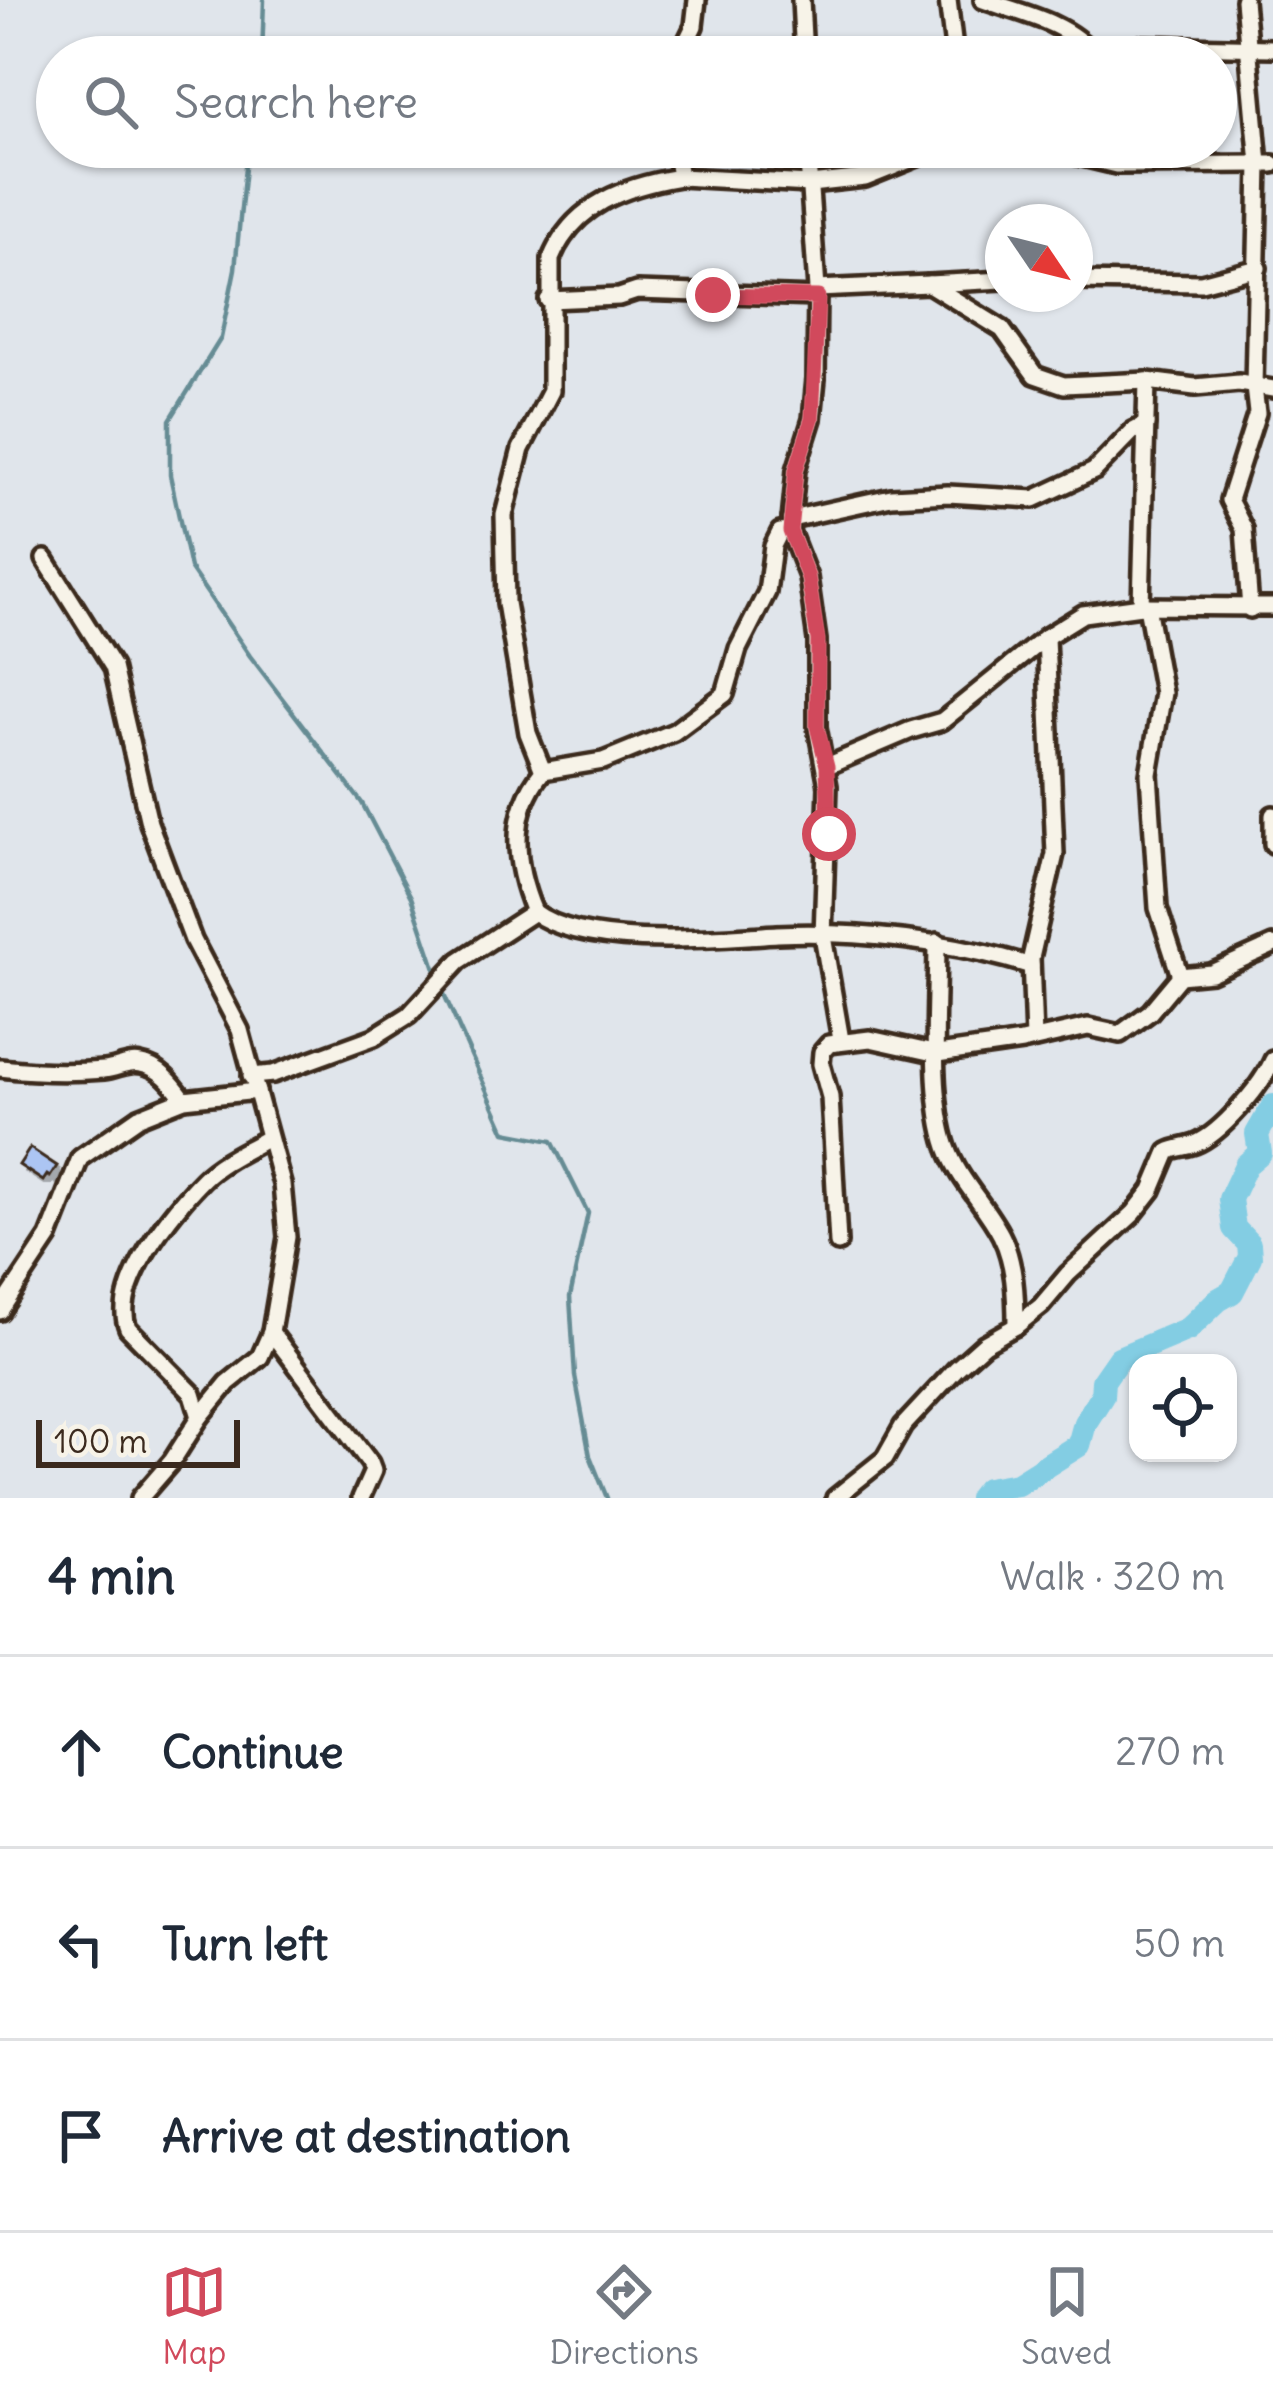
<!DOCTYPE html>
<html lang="en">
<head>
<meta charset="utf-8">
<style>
  :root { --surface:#fff; --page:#f2f2f3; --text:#1f2937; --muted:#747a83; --line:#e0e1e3; --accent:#d1495b }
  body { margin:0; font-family:Delius,sans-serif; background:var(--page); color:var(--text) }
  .controls { position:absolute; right:36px; bottom:36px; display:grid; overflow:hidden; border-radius:24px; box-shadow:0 3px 9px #0004 }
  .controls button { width:108px; height:108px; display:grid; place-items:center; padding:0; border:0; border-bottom:3px solid var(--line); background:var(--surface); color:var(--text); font:60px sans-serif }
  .compass { position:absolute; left:985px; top:204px; width:108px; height:108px; border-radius:50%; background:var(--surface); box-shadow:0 3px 9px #0004; rotate:125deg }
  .scale { position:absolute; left:36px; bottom:30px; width:204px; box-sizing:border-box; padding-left:12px; border:6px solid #3b2a1e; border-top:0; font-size:33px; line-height:42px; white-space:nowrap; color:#3b2a1e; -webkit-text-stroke:9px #f7f3e8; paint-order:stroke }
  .stop { position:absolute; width:36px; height:36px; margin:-27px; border:9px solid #d1495b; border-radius:50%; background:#fff }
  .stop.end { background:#d1495b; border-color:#fff; box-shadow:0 3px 12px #0008 }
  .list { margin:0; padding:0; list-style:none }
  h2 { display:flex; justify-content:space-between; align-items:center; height:156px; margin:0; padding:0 48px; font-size:51px }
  h2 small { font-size:39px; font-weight:400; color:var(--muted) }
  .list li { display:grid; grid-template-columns:78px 1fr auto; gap:36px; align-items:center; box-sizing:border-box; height:192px; padding:0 48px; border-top:3px solid var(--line) }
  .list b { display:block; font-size:45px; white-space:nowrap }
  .list em { font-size:39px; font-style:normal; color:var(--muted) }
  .icon { flex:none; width:66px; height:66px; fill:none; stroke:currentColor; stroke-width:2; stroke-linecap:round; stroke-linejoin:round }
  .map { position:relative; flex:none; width:1273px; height:1498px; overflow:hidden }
  .search { position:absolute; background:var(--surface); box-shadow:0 3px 9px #0004; left:36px; right:36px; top:36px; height:132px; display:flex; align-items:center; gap:30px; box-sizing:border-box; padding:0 42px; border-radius:66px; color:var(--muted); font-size:45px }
  .sheet { height:732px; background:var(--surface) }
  nav { display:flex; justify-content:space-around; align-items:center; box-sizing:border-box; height:168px; border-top:3px solid var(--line); background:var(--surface); font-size:33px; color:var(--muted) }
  nav a { display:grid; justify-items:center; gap:6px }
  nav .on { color:var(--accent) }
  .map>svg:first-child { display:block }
</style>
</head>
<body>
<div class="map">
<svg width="1273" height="1498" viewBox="0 0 1273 1498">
  <defs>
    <filter id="shadow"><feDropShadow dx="6" dy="6" stdDeviation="0" flood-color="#0004"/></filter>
  </defs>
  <rect width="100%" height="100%" fill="#e0e5eb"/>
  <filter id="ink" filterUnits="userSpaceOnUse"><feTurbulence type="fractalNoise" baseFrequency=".00833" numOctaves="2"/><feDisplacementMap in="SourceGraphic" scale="24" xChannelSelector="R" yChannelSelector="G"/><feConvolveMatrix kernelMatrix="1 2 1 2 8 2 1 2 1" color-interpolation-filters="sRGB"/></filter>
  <g filter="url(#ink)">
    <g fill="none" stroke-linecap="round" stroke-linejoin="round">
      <!-- stream -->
      <g stroke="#668c94" stroke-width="4.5">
        <polyline points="262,57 264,0"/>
        <polyline points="247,147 235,269 221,338 170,420 170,475 190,568 250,656 362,803 411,897 437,974"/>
        <polyline points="440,985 505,1132 552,1141 588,1213 570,1297 575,1376 590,1456 607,1498"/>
      </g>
      <!-- river -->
      <polyline stroke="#83cde3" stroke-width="24" points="980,1498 987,1489 1017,1484 1079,1445 1085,1423 1102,1396 1103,1381 1119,1358 1188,1329 1218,1300 1232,1292 1250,1257 1249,1244 1234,1228 1230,1199 1246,1165 1260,1153 1257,1134 1273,1106"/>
    </g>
    <!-- building -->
    <polygon fill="#acc5f3" stroke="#3b2a1e" stroke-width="3" filter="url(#shadow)" points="30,1148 57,1166 50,1177 47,1175 43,1181 19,1165"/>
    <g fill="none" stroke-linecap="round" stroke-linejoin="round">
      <!-- minor casing -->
      <g stroke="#3b2a1e" stroke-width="24">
        <g id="minor">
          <polyline points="801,0 804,57"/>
          <polyline points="948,0 955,57"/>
          <path d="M983 0C1018 12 1070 23 1093 55"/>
          <polyline points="1244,0 1259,164 1254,387 1257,413 1229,500 1244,529 1250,609"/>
          <polyline points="679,57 694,26 697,0"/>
          <polyline points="1090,57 1142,45 1273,48"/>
          <polyline points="1041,147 1116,165 1273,164"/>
          <polyline points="680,177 810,184 865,178 942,147"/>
          <polyline points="1075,281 1201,283 1258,268"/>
          <polyline points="929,284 1003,280"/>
          <polyline points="817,289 929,284 1002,329 1035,375 1064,385 1147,381 1195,387 1239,383 1273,389"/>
          <polyline points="548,300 619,297 637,291 817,297"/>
          <polyline points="791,519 891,497 948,494 1034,499 1094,471 1133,431 1146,424"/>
          <polyline points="790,531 808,577 817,640 817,727 828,786 823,936 841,1040"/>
          <polyline points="45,559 113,667 149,823 193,940 240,1030 282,1184 287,1237 271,1332 260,1357 228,1383 200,1417 172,1461 140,1498"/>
          <polyline points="1141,606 1147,381"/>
          <polyline points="1147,606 1163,693 1149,774 1158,908 1180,976"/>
          <polyline points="827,766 911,730 942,721 1046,637 1083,614 1141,606 1273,607"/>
          <path d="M543 771 528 733 506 603 504 515 521 449 551 391V259C573 204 626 186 680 177L675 147"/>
          <polyline points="1273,815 1273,844"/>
          <path d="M534 912C584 950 715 938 777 934 853 930 958 942 1031 966"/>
          <path d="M937 942C937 999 929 1096 947 1147 959 1181 985 1204 1001 1235 1015 1262 1016 1297 1016 1326"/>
          <polyline points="1034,1039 1031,958 1055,854 1046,637"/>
          <path d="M0 1068C35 1072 70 1073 104 1070 117 1069 128 1061 141 1064 160 1067 173 1084 184 1099"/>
          <path d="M251 1076 273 1074 374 1037 409 1015 459 961 534 912C514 864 508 813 543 771L603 761 674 732 725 694 738 649 767 592 773 546 780 532 790 531 796 470 812 419 816 379 817 289 807 147"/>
          <polyline points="838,1243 830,1097 821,1064 822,1052 829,1044 870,1039 938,1054 1022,1042 1088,1027 1120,1034 1150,1012 1180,976 1211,973 1273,945"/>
          <polyline points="0,1311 49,1237 80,1158 139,1117 184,1099 257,1091"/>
          <polyline points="271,1332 370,1463 373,1471 361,1498"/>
          <path d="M200 1417 193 1394 128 1328C110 1286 175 1207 203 1179 220 1162 247 1150 268 1138"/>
          <path d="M835 1498 885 1458 903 1426 956 1369 984 1344 1016 1326 1041 1306 1068 1274 1134 1213 1152 1190 1168 1152C1177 1147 1185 1148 1195 1144 1221 1134 1262 1085 1273 1060"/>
        </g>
      </g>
      <!-- minor -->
      <use href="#minor" stroke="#f7f3e8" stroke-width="15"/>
    </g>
  </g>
  <g fill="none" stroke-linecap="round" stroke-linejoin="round" filter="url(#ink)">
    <!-- route -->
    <polyline stroke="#d1495b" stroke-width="15" points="713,295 818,297 812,419 796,470 790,531 808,577 818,640 817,727 827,766 829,834"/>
  </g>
</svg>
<div class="controls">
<button><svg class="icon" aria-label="locate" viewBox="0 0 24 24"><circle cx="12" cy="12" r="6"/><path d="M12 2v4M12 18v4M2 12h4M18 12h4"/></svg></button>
</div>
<svg class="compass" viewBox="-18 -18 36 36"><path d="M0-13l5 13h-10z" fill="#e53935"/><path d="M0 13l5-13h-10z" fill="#747a83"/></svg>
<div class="scale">100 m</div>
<div class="stop" style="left:829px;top:834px"></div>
<div class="stop end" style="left:713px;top:295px"></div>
<div class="search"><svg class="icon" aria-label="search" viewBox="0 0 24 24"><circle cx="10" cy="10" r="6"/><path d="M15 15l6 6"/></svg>Search here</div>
</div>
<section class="sheet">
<h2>4 min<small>Walk · 320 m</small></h2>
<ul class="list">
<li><svg class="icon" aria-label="ahead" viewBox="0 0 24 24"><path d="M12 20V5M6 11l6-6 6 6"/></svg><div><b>Continue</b></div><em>270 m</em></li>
<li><svg class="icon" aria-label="left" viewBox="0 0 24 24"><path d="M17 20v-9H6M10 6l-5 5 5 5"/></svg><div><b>Turn left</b></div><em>50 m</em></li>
<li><svg class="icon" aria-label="arrive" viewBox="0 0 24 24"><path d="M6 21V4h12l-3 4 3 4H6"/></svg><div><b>Arrive at destination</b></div></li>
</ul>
</section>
<nav>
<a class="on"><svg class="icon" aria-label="map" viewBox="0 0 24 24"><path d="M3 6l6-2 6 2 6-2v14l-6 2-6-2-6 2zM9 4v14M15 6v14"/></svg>Map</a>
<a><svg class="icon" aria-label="directions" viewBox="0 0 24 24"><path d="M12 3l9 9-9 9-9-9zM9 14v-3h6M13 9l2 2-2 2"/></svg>Directions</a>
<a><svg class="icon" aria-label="saved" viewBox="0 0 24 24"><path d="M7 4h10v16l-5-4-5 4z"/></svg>Saved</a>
</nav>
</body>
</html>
